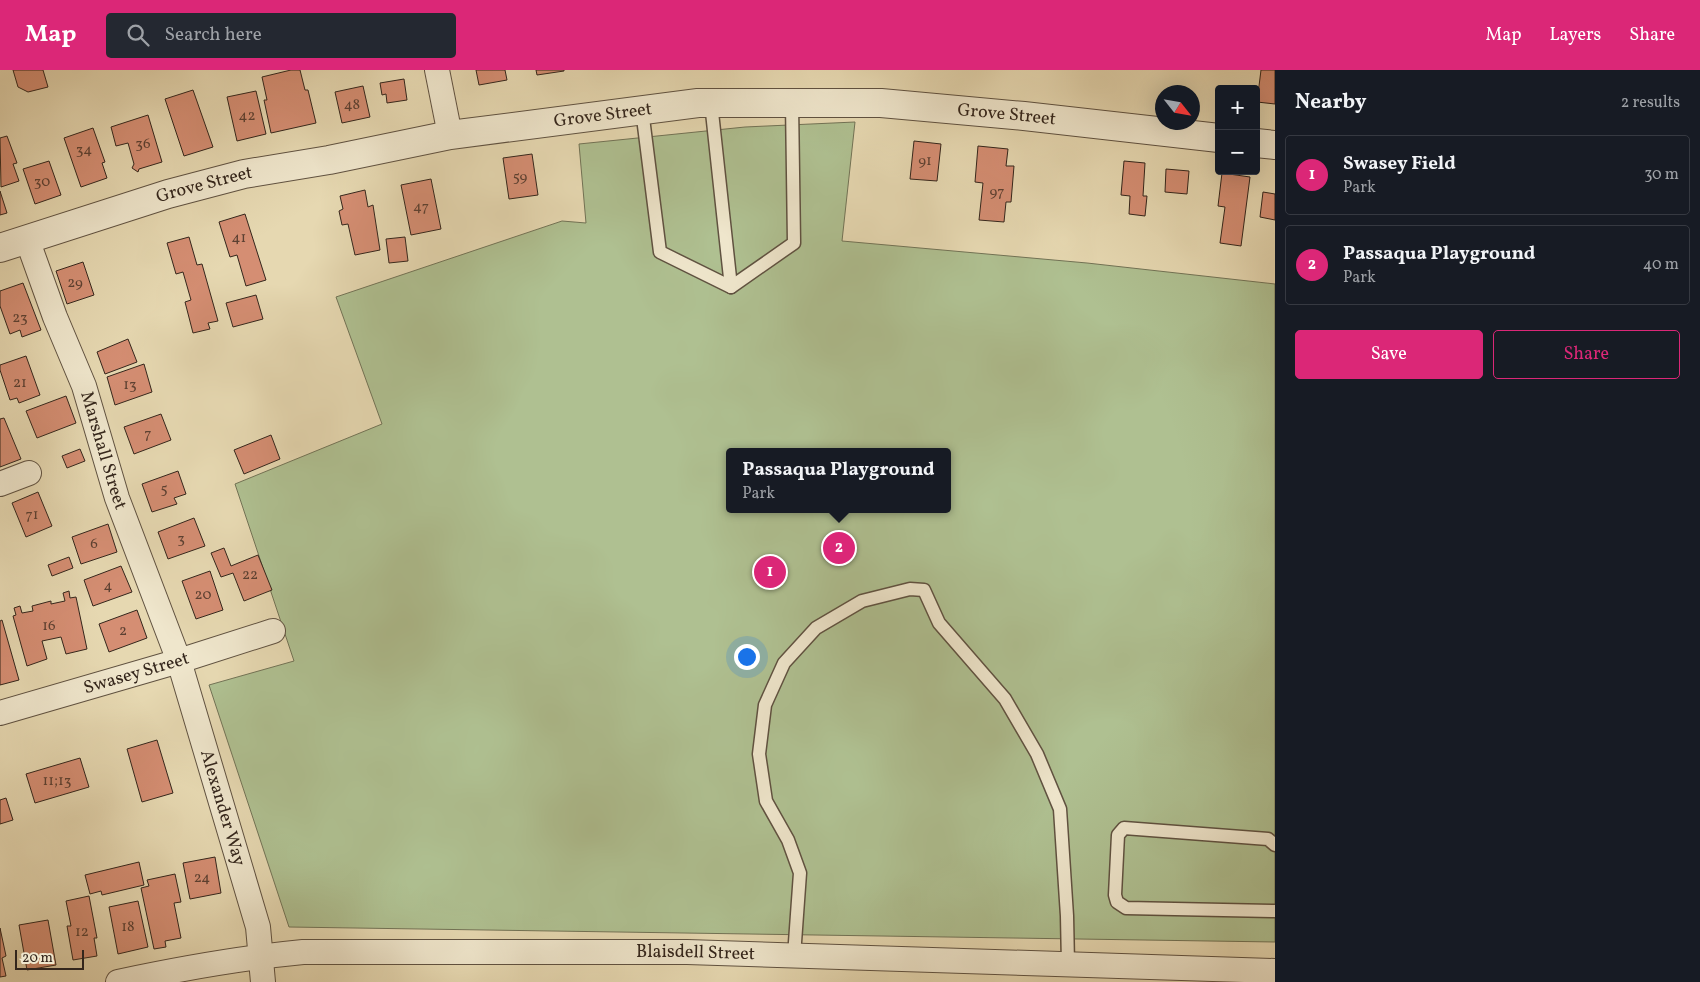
<!DOCTYPE html>
<html lang="en">
<head>
<meta charset="utf-8">
<style>
  :root { --surface:#171b24; --page:#242831; --text:#f1f3f6; --muted:#9ea1a6; --line:#363941; --accent:#db2777 }
  body { margin:0; font-family:Vollkorn,serif; background:var(--page); color:var(--text) }
  .controls { position:absolute; right:15px; top:15px; display:grid; overflow:hidden; border-radius:5px; box-shadow:0 5px 20px #0002 }
  .controls button { width:45px; height:45px; display:grid; place-items:center; padding:0; border:0; border-bottom:1px solid var(--line); background:var(--surface); color:var(--text); font:25px sans-serif }
  .compass { position:absolute; left:1155px; top:15px; width:45px; height:45px; border-radius:50%; background:var(--surface); box-shadow:0 5px 20px #0002; rotate:121deg }
  .scale { position:absolute; left:15px; bottom:12px; width:69px; box-sizing:border-box; padding-left:5px; border:2px solid #34261c; border-top:0; font-size:14px; line-height:18px; white-space:nowrap; color:#34261c; -webkit-text-stroke:4px #efe6cc; paint-order:stroke }
  .you { position:absolute; left:746px; top:586px; width:18px; height:18px; margin:-12px; border:4px solid #fff; border-radius:50%; background:#1a73e8; box-shadow:0 0 0 8px #1a73e833 }
  .badge { display:grid; place-items:center; width:32px; height:32px; border-radius:50%; background:var(--accent); color:#fff; font-size:16px; font-weight:700 }
  .pin { position:absolute; translate:-50% -50%; border:2px solid #fff; box-shadow:0 1px 5px #0006 }
  .popup { position:absolute; left:726px; top:378px; width:225px; height:65px; box-sizing:border-box; display:grid; place-content:center; border-radius:5px; background:var(--surface); filter:drop-shadow(0 1px 4px #0005); font-size:16px; white-space:nowrap; color:var(--muted) }
  .popup b { font-size:19px; color:var(--text) }
  .popup::after { content:''; position:absolute; left:50%; top:100%; margin-left:-10px; border:10px solid transparent; border-top-color:var(--surface) }
  .list { margin:0; padding:0; list-style:none }
  h2 { display:flex; justify-content:space-between; align-items:center; height:65px; margin:0; padding:0 20px; font-size:21px }
  h2 small { font-size:16px; font-weight:400; color:var(--muted) }
  .list li { display:grid; grid-template-columns:32px 1fr auto; gap:15px; align-items:center; box-sizing:border-box; height:80px; margin:0 10px 10px; padding:0 10px; border:1px solid var(--line); border-radius:5px }
  .list b { display:block; font-size:19px; white-space:nowrap }
  .list p { margin:0; font-size:16px; white-space:nowrap; color:var(--muted) }
  .list em { font-size:16px; font-style:normal; color:var(--muted) }
  .actions { display:flex; gap:10px; padding:15px 20px }
  .actions a { flex:1; padding:11px 0; border:1px solid var(--accent); border-radius:5px; text-align:center; font-size:18px; color:var(--accent) }
  .actions .main { background:var(--accent); color:#fff }
  .icon { flex:none; width:28px; height:28px; fill:none; stroke:currentColor; stroke-width:2; stroke-linecap:round; stroke-linejoin:round }
  .map { position:relative; flex:none; width:1275px; height:912px; overflow:hidden }
  header { display:flex; align-items:center; gap:30px; box-sizing:border-box; height:70px; padding:0 25px; background:var(--accent); color:#fff }
  header strong { font-size:24px }
  nav { display:flex; gap:28px; margin-inline-start:auto; font-size:18px }
  .search { width:350px; height:45px; background:var(--page); display:flex; align-items:center; gap:12px; box-sizing:border-box; padding:0 18px; border-radius:5px; color:var(--muted); font-size:19px }
  main { display:flex }
  aside { flex:1; background:var(--surface) }
  .map>svg:first-child { display:block }
</style>
</head>
<body>
<header>
<strong>Map</strong>
<div class="search"><svg class="icon" aria-label="search" viewBox="0 0 24 24"><circle cx="10" cy="10" r="6"/><path d="M15 15l6 6"/></svg>Search here</div>
<nav><a>Map</a><a>Layers</a><a>Share</a></nav>
</header>
<main>
<div class="map">
<svg width="1275" height="912" viewBox="0 0 1275 912">
  <rect width="100%" height="100%" fill="#e6d8b1"/>
  <filter id="stains"><feTurbulence type="fractalNoise" baseFrequency=".004" numOctaves="4"/><feColorMatrix values="0 0 0 0 .2 0 0 0 0 .09 0 0 0 0 .02 0 0 0 .5 -.17"/></filter>
  <radialGradient id="worn" r=".72"><stop offset=".6" stop-color="#630" stop-opacity="0"/><stop offset="1" stop-color="#630" stop-opacity=".3"/></radialGradient>
  <!-- green -->
  <path fill="#afc091" stroke="#727356" fill-rule="evenodd" d="M855 52 842 171 1087 193 1275 214V872L289 857 209 615 294 591 235 414 382 354 336 227 562 151 586 153 579 74 745 57ZM730 382H948V439H730Z"/>
  <!-- building -->
  <g fill="#d58e73" stroke="#34261c">
    <polygon points="13,0 43,0 48,17 28,22 18,17"/>
    <polygon points="291,0 300,0 305,20 308,20 316,53 271,63 264,30 267,30 262,7"/>
    <polygon points="476,0 505,0 507,10 479,15"/>
    <polygon points="536,0 564,0 564,1 537,5"/>
    <polygon points="1261,0 1275,0 1275,34 1257,32"/>
    <polygon points="404,9 407,30 387,33 386,24 382,25 380,13"/>
    <polygon points="363,16 370,47 342,53 335,22"/>
    <polygon points="193,20 213,77 184,86 165,29"/>
    <polygon points="256,21 266,64 237,71 227,27"/>
    <polygon points="148,45 162,92 139,99 138,102 132,98 134,94 128,73 116,76 111,57"/>
    <polygon points="93,58 105,92 102,93 107,108 81,117 64,68"/>
    <polygon points="7,66 17,93 13,94 19,111 1,117 0,68"/>
    <polygon points="914,71 941,74 937,111 910,109"/>
    <polygon points="978,76 1008,79 1006,96 1014,96 1011,132 1006,132 1004,152 979,150 983,113 975,112"/>
    <polygon points="532,84 538,125 509,129 503,88"/>
    <polygon points="49,91 61,125 35,134 23,99"/>
    <polygon points="1124,91 1145,93 1143,126 1147,126 1145,146 1129,144 1130,126 1121,125"/>
    <polygon points="1166,99 1189,101 1187,124 1165,122"/>
    <polygon points="1222,103 1250,107 1241,176 1220,173 1225,137 1218,136"/>
    <polygon points="431,109 441,159 411,165 401,115"/>
    <polygon points="365,120 368,137 373,135 380,180 355,185 348,154 342,155 339,141 343,139 340,126"/>
    <polygon points="0,121 7,143 0,145"/>
    <polygon points="1263,122 1275,124 1275,150 1260,147"/>
    <polygon points="245,144 266,210 246,216 237,185 230,187 219,152"/>
    <polygon points="189,167 197,195 202,194 218,251 208,253 210,259 193,263 185,232 191,230 183,202 176,204 167,173"/>
    <polygon points="405,167 408,191 389,193 386,169"/>
    <polygon points="83,192 94,225 67,234 56,201"/>
    <polygon points="23,213 41,260 22,267 20,260 10,264 0,236 0,221"/>
    <polygon points="256,225 263,249 233,257 226,233"/>
    <polygon points="128,269 137,292 105,304 97,282"/>
    <polygon points="26,286 40,325 19,333 17,328 10,330 0,300 0,295"/>
    <polygon points="144,294 152,322 115,335 107,307"/>
    <polygon points="66,326 76,353 37,368 26,341"/>
    <polygon points="161,344 171,370 134,384 124,357"/>
    <polygon points="4,348 21,389 0,397 0,349"/>
    <polygon points="271,365 280,389 244,404 234,380"/>
    <polygon points="80,379 85,391 67,398 62,386"/>
    <polygon points="178,401 186,424 174,428 177,434 152,442 142,414"/>
    <polygon points="38,422 52,456 26,467 12,433"/>
    <polygon points="194,448 205,476 168,489 158,462"/>
    <polygon points="108,454 117,482 81,494 72,467"/>
    <polygon points="224,478 231,496 258,485 272,520 244,531 233,503 221,507 211,483"/>
    <polygon points="69,487 73,498 52,506 48,495"/>
    <polygon points="121,496 132,522 93,536 84,510"/>
    <polygon points="210,501 223,540 196,549 182,511"/>
    <polygon points="69,521 70,528 76,527 87,579 66,584 61,567 42,571 47,589 27,596 13,546 16,545 14,538 20,536 22,543 33,541 32,536 51,531 51,534 65,531 63,523"/>
    <polygon points="137,540 147,568 109,582 99,554"/>
    <polygon points="2,550 19,610 0,615 0,551"/>
    <polygon points="157,670 173,723 142,732 127,679"/>
    <polygon points="80,688 89,717 35,733 26,704"/>
    <polygon points="6,728 13,750 0,754 0,730"/>
    <polygon points="215,787 221,823 190,829 183,793"/>
    <polygon points="139,792 144,815 102,825 101,821 90,824 85,805"/>
    <polygon points="175,804 181,832 174,833 181,868 165,871 166,877 154,879 141,818 149,816 147,810"/>
    <polygon points="89,826 97,868 94,868 97,886 73,890 67,856 71,856 66,831"/>
    <polygon points="138,831 148,877 118,884 109,837"/>
    <polygon points="48,850 56,895 27,900 19,855"/>
    <polygon points="0,858 6,886 2,888 6,906 0,907"/>
  </g>
  <g fill="none" stroke-linecap="round" stroke-linejoin="round">
    <!-- service casing -->
    <g stroke="#605241" stroke-width="15">
      <g id="service">
        <polyline points="711,33 731,217"/>
        <polyline points="642,40 660,182 731,217 794,173 792,33"/>
        <polyline points="1275,775 1268,769 1124,758 1118,765 1115,825 1117,832 1126,838 1275,841"/>
        <polyline points="794,886 800,803 788,770 766,731 759,684 765,635 784,593 816,558 862,531 910,519 924,520 939,553 1005,629 1037,684 1060,739 1067,846 1068,894"/>
      </g>
    </g>
    <!-- minor casing -->
    <g stroke="#605241" stroke-width="26">
      <g id="minor">
        <polyline points="437,0 450,65"/>
        <path id="s1" d="M27 169 55 247 84 316 117 428 179 591 258 857 263 912"/>
        <polyline points="0,414 29,403"/>
        <path id="s2" d="M0 643 179 591 273 561"/>
        <path id="s3" d="M118 912C179 899 240 888 303 882H687L1275 901"/>
      </g>
    </g>
    <!-- tertiary casing -->
    <g stroke="#605241" stroke-width="30">
      <g id="tertiary">
        <polyline points="1256,73 1275,75"/>
        <path id="s4" d="M0 178 168 124 244 104 329 90 450 65 698 33H881L1024 46 1219 68"/>
      </g>
    </g>
    <!-- service -->
    <use href="#service" stroke="#efe6cc" stroke-width="12"/>
    <!-- minor -->
    <use href="#minor" stroke="#efe6cc" stroke-width="24"/>
    <!-- tertiary -->
    <use href="#tertiary" stroke="#efe6cc" stroke-width="28"/>
  </g>
  <g text-anchor="middle" dominant-baseline="central" stroke-width="4" stroke-linejoin="round" paint-order="stroke">
    <!-- number labels -->
    <g font-size="15" fill="#5c4032">
      <text x="352" y="35">48</text>
      <text x="247" y="46">42</text>
      <text x="143" y="74">36</text>
      <text x="84" y="80">34</text>
      <text x="925" y="91">91</text>
      <text x="520" y="107">59</text>
      <text x="42" y="112">30</text>
      <text x="997" y="122">97</text>
      <text x="421" y="137">47</text>
      <text x="239" y="168">41</text>
      <text x="75" y="213">29</text>
      <text x="20" y="248">23</text>
      <text x="20" y="313">21</text>
      <text x="130" y="315">13</text>
      <text x="148" y="364">7</text>
      <text x="164" y="419">5</text>
      <text x="32" y="445">71</text>
      <text x="181" y="469">3</text>
      <text x="94" y="474">6</text>
      <text x="250" y="505">22</text>
      <text x="108" y="516">4</text>
      <text x="203" y="525">20</text>
      <text x="49" y="556">16</text>
      <text x="123" y="561">2</text>
      <text x="57" y="711">11;13</text>
      <text x="202" y="808">24</text>
      <text x="128" y="857">18</text>
      <text x="82" y="862">12</text>
    </g>
    <!-- street labels -->
    <g font-size="18" fill="#34261c" stroke="#efe6cc">
      <text stroke="none"><textPath href="#s4" startOffset="619">Grove Street</textPath></text>
      <text stroke="none"><textPath href="#s4" startOffset="1024">Grove Street</textPath></text>
      <text stroke="none"><textPath href="#s4" startOffset="214">Grove Street</textPath></text>
      <text stroke="none"><textPath href="#s1" startOffset="225">Marshall Street</textPath></text>
      <text stroke="none"><textPath href="#s2" startOffset="142">Swasey Street</textPath></text>
      <text stroke="none"><textPath href="#s1" startOffset="602">Alexander Way</textPath></text>
      <text stroke="none"><textPath href="#s3" startOffset="580">Blaisdell Street</textPath></text>
    </g>
  </g>
  <rect width="100%" height="100%" filter="url(#stains)"/>
  <rect width="100%" height="100%" fill="url(#worn)"/>
</svg>
<div class="controls">
<button>+</button>
<button>−</button>
</div>
<svg class="compass" viewBox="-18 -18 36 36"><path d="M0-13l5 13h-10z" fill="#e53935"/><path d="M0 13l5-13h-10z" fill="#9ea1a6"/></svg>
<div class="scale">20 m</div>
<div class="you"></div>
<div class="pin badge" style="left:770px;top:502px">1</div>
<div class="pin badge" style="left:839px;top:478px">2</div>
<div class="popup"><b>Passaqua Playground</b>Park</div>
</div>
<aside>
<h2>Nearby<small>2 results</small></h2>
<ul class="list">
<li><span class="badge">1</span><div><b>Swasey Field</b><p>Park</p></div><em>30 m</em></li>
<li><span class="badge">2</span><div><b>Passaqua Playground</b><p>Park</p></div><em>40 m</em></li>
</ul>
<div class="actions"><a class="main">Save</a><a>Share</a></div>
</aside>
</main>
</body>
</html>
